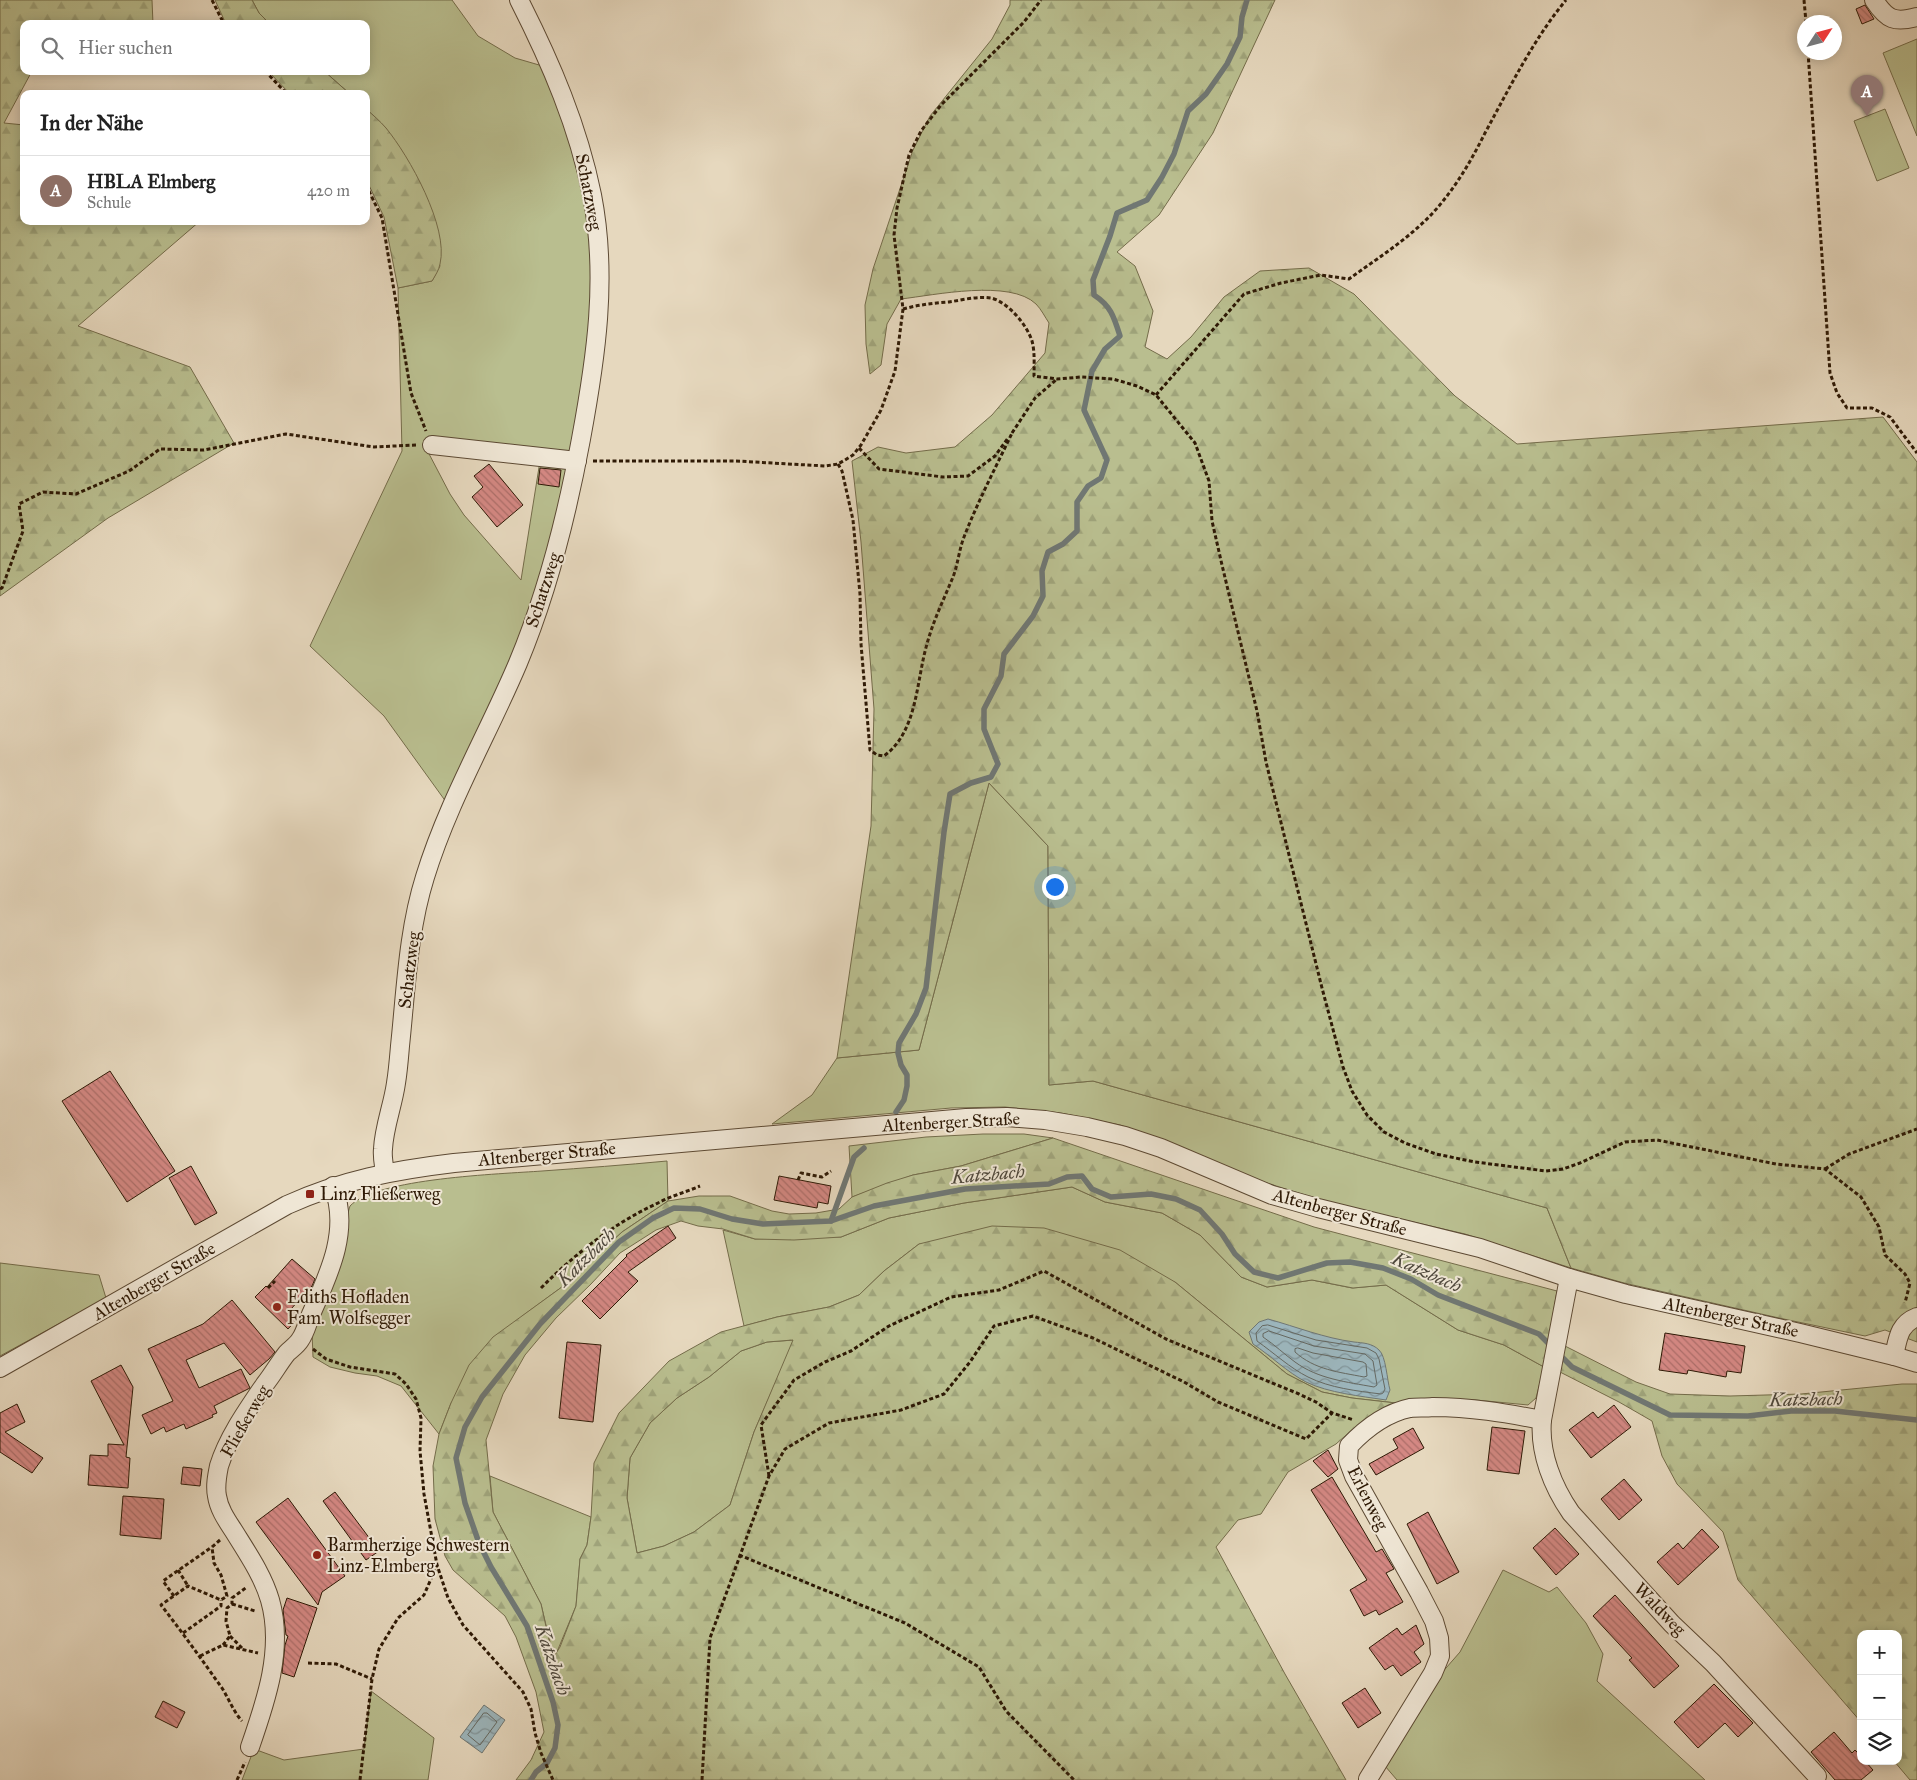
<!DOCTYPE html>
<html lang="de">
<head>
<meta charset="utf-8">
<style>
  :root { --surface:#fff; --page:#f6f6f6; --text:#222; --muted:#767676; --line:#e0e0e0; --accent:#8f2418 }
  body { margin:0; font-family:"IM FELL Great Primer",serif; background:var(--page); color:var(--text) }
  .controls { position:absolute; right:15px; bottom:15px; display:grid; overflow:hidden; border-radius:10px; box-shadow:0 2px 12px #0003 }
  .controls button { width:45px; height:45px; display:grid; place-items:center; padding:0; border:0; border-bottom:1px solid var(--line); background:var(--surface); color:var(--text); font:25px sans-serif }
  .compass { position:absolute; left:1797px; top:15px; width:45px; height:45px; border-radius:50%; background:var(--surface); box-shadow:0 2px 12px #0003; rotate:54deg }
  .you { position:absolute; left:1054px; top:886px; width:18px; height:18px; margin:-12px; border:4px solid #fff; border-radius:50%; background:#1a73e8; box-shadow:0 0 0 8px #1a73e833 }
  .badge { display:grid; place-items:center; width:32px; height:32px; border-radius:50%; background:var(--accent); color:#fff; font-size:16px; font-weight:700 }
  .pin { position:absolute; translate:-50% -41px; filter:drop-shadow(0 1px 2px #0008) }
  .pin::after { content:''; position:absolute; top:26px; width:18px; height:15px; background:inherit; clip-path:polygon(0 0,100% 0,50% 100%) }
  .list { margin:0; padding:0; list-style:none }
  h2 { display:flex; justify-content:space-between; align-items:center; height:65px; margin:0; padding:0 20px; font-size:21px }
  h2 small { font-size:16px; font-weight:400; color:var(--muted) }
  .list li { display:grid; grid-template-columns:32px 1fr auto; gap:15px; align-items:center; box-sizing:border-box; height:70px; padding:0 20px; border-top:1px solid var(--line) }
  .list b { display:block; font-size:19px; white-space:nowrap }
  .list p { margin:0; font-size:16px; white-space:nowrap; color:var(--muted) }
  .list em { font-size:16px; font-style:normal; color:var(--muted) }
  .icon { flex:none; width:28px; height:28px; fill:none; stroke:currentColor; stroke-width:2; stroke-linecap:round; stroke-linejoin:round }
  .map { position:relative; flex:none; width:1917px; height:1780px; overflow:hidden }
  .search { position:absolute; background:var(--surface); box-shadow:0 2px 12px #0003; left:20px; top:20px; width:350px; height:55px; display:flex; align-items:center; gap:12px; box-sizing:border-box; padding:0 18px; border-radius:10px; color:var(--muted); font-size:19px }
  .panel { position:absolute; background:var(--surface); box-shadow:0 2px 12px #0003; left:20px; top:90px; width:350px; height:135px; border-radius:10px }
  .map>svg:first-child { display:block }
</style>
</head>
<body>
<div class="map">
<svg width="1917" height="1780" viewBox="0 0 1917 1780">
  <defs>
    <pattern id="forest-firs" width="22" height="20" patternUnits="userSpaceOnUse" patternTransform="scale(1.25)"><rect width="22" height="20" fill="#b9be8f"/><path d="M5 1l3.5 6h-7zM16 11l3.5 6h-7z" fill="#9fa37a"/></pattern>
    <pattern id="water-waves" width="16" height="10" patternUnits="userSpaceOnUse" patternTransform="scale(1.25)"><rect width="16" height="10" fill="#9cb6bd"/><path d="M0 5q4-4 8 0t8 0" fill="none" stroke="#809398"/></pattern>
    <pattern id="building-back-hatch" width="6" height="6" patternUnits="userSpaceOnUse" patternTransform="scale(1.25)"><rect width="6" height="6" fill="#d48883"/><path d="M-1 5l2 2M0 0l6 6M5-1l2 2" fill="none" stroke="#ac6e69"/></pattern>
  </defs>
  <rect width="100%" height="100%" fill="#e6d8be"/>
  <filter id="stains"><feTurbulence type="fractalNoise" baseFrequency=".004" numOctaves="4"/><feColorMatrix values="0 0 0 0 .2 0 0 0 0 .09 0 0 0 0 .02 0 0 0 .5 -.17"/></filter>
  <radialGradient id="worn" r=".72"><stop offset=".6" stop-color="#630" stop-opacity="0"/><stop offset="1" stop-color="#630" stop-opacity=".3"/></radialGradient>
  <!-- grass -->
  <g fill="#b9be8f" stroke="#746c4a">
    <polygon points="252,0 452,0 478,36 515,58 546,67 569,125 592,223 593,340 574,455 427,450 450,494 464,515 521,580 540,461 564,465 569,471 559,518 514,661 449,806 384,716 310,646 402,451 398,288 432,281 440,266 386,128 366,109 366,94 350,94 324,71 366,71 366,24 270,24 259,13"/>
    <polygon points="1917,39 1917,136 1883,53"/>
    <polygon points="1885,109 1909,168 1877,181 1854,121"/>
    <polygon points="989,783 1048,846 1049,1085 1093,1081 1547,1208 1571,1268 1465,1234 1327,1202 1251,1178 1173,1144 1120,1125 1061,1113 1005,1107 951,1108 772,1124 812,1095 837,1058 919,1050"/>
    <polygon points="983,1134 1024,1134 1053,1138 961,1166 913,1175 852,1197 849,1146 926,1137"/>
    <path d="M667 1161 668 1201 622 1232 566 1284 521 1317 451 1403 439 1434 401 1386 377 1376 355 1373 330 1367 313 1357 312 1332 350 1206C376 1178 501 1174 542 1171 584 1168 625 1165 667 1161Z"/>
    <polygon points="1072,1187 1105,1202 1162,1213 1200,1235 1241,1277 1267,1287 1312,1280 1352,1288 1386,1285 1458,1330 1504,1345 1544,1367 1536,1398 1528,1405 1476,1400 1434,1399 1396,1403 1352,1398 1322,1392 1287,1374 1175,1282 919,1244 884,1271 859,1295 829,1307 777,1317 744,1326 723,1230 755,1239 841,1237 889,1218 964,1203"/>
    <polygon points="0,1263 99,1275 106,1298 0,1356"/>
    <polygon points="794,1340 754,1432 730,1505 694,1532 664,1546 637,1553 627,1498 630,1458 650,1423 677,1398 709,1377 741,1351 767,1342"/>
    <polygon points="490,1476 591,1517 587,1545 580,1559 576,1606 554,1659 541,1604 493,1512"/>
    <polygon points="1503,1570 1549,1592 1557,1587 1586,1623 1603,1654 1597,1681 1705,1780 1397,1780 1385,1766 1439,1676 1460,1652"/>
    <polygon points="371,1691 434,1738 428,1780 242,1780 254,1749 284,1760 364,1749"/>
  </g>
  <!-- forest -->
  <g fill="url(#forest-firs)" stroke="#746c4a" fill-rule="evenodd">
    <polygon points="0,0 152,0 153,24 86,24 59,21 58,24 24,24 24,71 32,71 4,123 24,125 24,221 200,221 78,326 190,367 234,443 108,518 0,596"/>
    <polygon points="215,0 252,0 259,13 270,24 226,24"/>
    <path d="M1010 0H1275L1213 133 1159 215 1117 252 1135 266 1153 311 1145 347 1167 359 1191 337 1224 297 1260 271 1309 268 1354 294 1455 396 1517 444 1883 417 1917 462V1342L1885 1330 1865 1336 1779 1318 1624 1283 1571 1268 1547 1208 1093 1081 1049 1085 1048 846 989 783 919 1050 837 1058 871 826 874 709 861 542 852 461 878 447 906 453 955 447 992 415 1045 353 1049 323C1045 317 1041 309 1036 304 1010 279 935 295 901 299L887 324 881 365 870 374 866 344 865 305 873 269 913 150 930 116 992 39 1010 5Z"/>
    <polygon points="268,71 324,71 350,94 290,94"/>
    <path d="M366 109C373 115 380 121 386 128 409 156 449 227 440 264 439 270 435 276 432 281L398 288 384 217 366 179Z"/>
    <path d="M1053 1138 1314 1227 1557 1291 1544 1367 1504 1345 1458 1330 1386 1285 1353 1288 1312 1280 1267 1287 1241 1277 1200 1235 1162 1213 1105 1202 1072 1187 964 1203 889 1218 841 1237 794 1240 755 1239 723 1229 698 1226 681 1221 656 1230 620 1253 591 1284 556 1318 525 1355 503 1394 486 1440 493 1512 541 1604 553 1658 560 1647 576 1606 580 1559 587 1545 591 1517 594 1463 619 1413 669 1361 721 1332 777 1317 829 1307 859 1295 884 1271 919 1244 992 1226 1044 1228 1120 1250 1175 1282 1287 1374 1322 1392 1352 1398 1396 1403 1379 1412 1353 1429 1336 1444 1288 1472 1261 1514 1238 1520 1216 1547 1285 1674 1346 1780H516L531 1760 544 1732 536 1692 516 1637 505 1616 453 1570 445 1556 435 1519 433 1466 439 1434 451 1403 469 1365 493 1337 566 1284 622 1232 668 1201 699 1196H730L772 1211 789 1214 816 1213 839 1209 852 1197 887 1183 913 1175 961 1166ZM793 1340 754 1432 730 1505 694 1532 664 1546 637 1553 627 1498 630 1458 650 1423 677 1398 709 1377 741 1351 767 1342Z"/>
    <polygon points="1563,1345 1636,1382 1670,1394 1730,1396 1801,1394 1902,1384 1917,1384 1917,1780 1910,1780 1894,1761 1898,1761 1898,1634 1861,1634 1861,1722 1738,1580 1723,1532 1677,1484 1662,1456 1652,1421 1619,1402 1558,1371"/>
  </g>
  <!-- water -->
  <g fill="url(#water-waves)" stroke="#707773">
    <path d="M1268 1319C1297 1327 1324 1338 1354 1342 1363 1343 1372 1343 1379 1350 1386 1356 1387 1380 1390 1390L1386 1400C1360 1396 1329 1393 1306 1382 1287 1372 1271 1356 1253 1344L1249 1332 1259 1322Z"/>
    <polygon points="484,1705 505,1720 482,1753 460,1737"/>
  </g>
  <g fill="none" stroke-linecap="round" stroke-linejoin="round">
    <!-- shore -->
    <g stroke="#656861" stroke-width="1">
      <path d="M1268 1325 1316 1340 1367 1348 1376 1353 1379 1359 1385 1389 1383 1393 1381 1394C1357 1391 1330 1388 1308 1377 1290 1368 1274 1353 1257 1341L1256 1333 1262 1326Z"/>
      <path d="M1269 1331 1314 1346 1365 1354 1373 1361 1377 1385 1374 1387C1347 1382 1318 1379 1295 1362 1284 1354 1275 1345 1263 1337V1334Z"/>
      <path d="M1298 1348 1313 1353 1363 1362 1366 1364 1367 1376 1364 1377C1339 1372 1315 1370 1295 1352V1349Z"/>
      <polygon points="484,1713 487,1713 497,1722 480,1745 468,1735"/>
    </g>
    <!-- stream -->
    <g stroke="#707773" stroke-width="5.5">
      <path d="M896 1112 904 1100 907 1086V1075L901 1065 898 1053 899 1043 916 1014 926 988 944 832 950 794 971 783 991 777 998 764 984 729V709L1001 676 1004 654 1033 616 1043 596 1042 571 1048 552 1063 544 1077 531V502L1088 486 1101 478 1107 460 1084 410 1092 371 1105 349 1120 336C1114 317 1111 306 1094 295L1093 280 1110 236 1117 213 1147 200 1162 177 1174 154 1188 111 1206 94 1227 64 1240 37 1242 17 1247 0"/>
      <polyline points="831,1221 854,1157 864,1148"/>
      <polyline points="531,1780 536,1772 547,1763 555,1748 558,1725 553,1702 527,1626 491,1567 479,1543 465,1503 456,1458 465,1427 482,1397 540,1324 619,1242 653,1218 674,1208 700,1209 732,1219 763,1224 831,1221 874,1206 965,1189 1049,1184 1067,1177 1082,1176 1092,1189 1111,1197 1151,1194 1176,1199 1200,1210 1222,1234 1235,1254 1254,1272 1278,1278 1327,1263 1350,1262 1383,1268 1411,1279 1438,1295 1539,1334 1572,1367 1670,1415 1748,1416 1791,1411 1835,1411 1917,1420"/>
    </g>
  </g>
  <!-- building -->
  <g fill="url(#building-back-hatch)" stroke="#2e1905">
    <polygon points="1865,5 1874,19 1862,24 1856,9"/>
    <polygon points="489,464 523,505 497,527 472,497 483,487 474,476"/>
    <polygon points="540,468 561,470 559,487 538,484"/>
    <polygon points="110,1071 175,1171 127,1202 62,1101"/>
    <polygon points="191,1166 217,1213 195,1225 169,1178"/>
    <polygon points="779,1176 831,1186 828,1204 818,1202 817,1208 774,1200"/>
    <polygon points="668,1226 676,1238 628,1272 638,1281 600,1319 582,1301 627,1256 626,1255"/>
    <polygon points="292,1259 315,1279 312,1286 291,1309 299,1317 288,1329 255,1297 266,1286 267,1287"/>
    <polygon points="232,1300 275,1352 269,1359 250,1375 224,1343 186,1360 199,1388 241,1369 250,1388 214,1406 217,1413 212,1415 213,1417 186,1429 184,1424 166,1432 164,1427 151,1434 142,1415 173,1401 148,1349 203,1324"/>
    <polygon points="1665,1333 1745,1346 1741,1373 1727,1371 1726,1377 1688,1370 1687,1374 1659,1370"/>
    <polygon points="567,1342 601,1345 593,1422 559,1418"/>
    <polygon points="121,1365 133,1387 126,1457 130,1458 128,1488 88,1485 90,1455 108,1456 108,1444 124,1445 91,1381"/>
    <polygon points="17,1404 25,1422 5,1432 43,1458 32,1473 0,1452 0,1413"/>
    <polygon points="1614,1405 1631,1427 1591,1458 1569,1430 1593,1412 1598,1418"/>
    <polygon points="1492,1427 1525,1431 1519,1474 1487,1470"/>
    <polygon points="1413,1428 1424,1448 1376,1475 1369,1464 1398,1448 1393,1439"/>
    <polygon points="1328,1450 1338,1469 1328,1477 1313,1461"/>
    <polygon points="183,1467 202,1469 200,1486 181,1484"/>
    <polygon points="1332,1477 1376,1552 1382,1549 1394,1569 1386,1573 1403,1602 1379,1615 1376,1610 1364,1616 1350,1590 1367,1580 1311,1490"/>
    <polygon points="1624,1479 1642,1500 1619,1520 1601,1499"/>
    <polygon points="335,1492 379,1551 366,1560 323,1501"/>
    <polygon points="123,1496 164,1499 161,1539 120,1535"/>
    <polygon points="288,1498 345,1576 322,1592 318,1605 256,1522"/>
    <polygon points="1428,1512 1459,1572 1437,1584 1407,1524"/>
    <polygon points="1555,1528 1579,1554 1556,1575 1533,1548"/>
    <polygon points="1702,1529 1719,1547 1678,1585 1657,1562 1678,1543 1683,1549"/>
    <polygon points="1615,1595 1679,1666 1654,1688 1629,1660 1632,1658 1593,1616"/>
    <polygon points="287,1598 317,1608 294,1677 282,1673 285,1645 288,1636 286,1635 283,1610"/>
    <polygon points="1416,1625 1424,1644 1414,1652 1421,1662 1401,1676 1393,1665 1385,1670 1369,1648 1397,1628 1402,1635"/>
    <polygon points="1714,1684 1753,1723 1738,1737 1725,1723 1698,1748 1674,1722"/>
    <polygon points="1365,1688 1381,1713 1358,1728 1342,1703"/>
    <polygon points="163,1701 185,1712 177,1728 155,1717"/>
    <polygon points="1834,1732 1852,1753 1855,1750 1861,1756 1861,1761 1865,1761 1873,1770 1861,1780 1835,1780 1811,1752"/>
  </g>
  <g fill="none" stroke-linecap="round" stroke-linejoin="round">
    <!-- minor casing -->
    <g stroke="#5c4933" stroke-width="20">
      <g id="minor">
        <path d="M1874 0C1887 20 1895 23 1917 17"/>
        <polyline points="432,445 577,461"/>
        <path d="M385 1173C384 1165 382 1157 383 1149 384 1127 393 1105 396 1083 398 1071 399 1058 400 1046 406 989 408 931 425 877 448 802 488 734 518 663 548 591 567 515 581 439 596 358 608 277 592 195 578 126 551 63 519 0"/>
        <path d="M1894 1356C1898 1338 1899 1324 1917 1317"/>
        <path d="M0 1368 287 1205C342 1180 395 1170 454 1163L966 1118 1007 1117 1045 1120 1087 1127 1125 1136 1161 1148 1272 1195 1318 1208 1480 1248 1569 1278 1626 1294 1800 1333 1894 1356 1917 1363"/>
        <path d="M1542 1420C1539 1453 1553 1487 1571 1513L1672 1624 1713 1663 1817 1776"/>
        <path d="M250 1747C266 1701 284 1649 270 1600 263 1576 248 1554 235 1533 228 1522 219 1510 217 1496 215 1486 217 1476 219 1466 228 1437 248 1409 265 1384 273 1374 279 1363 287 1353 291 1349 297 1345 300 1340 306 1332 308 1320 312 1312 330 1272 350 1229 333 1186"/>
        <path d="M1368 1779 1433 1673 1440 1656 1439 1638 1434 1621 1419 1592 1354 1476 1348 1460 1349 1446C1365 1429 1386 1413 1410 1408 1417 1407 1425 1408 1433 1407 1471 1407 1505 1413 1542 1420L1569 1278"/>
      </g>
    </g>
    <!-- path -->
    <g stroke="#2e1905" stroke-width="3" stroke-dasharray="4 2.5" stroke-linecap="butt">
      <polyline points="212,0 224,24"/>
      <polyline points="1804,0 1806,22"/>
      <polyline points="1808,52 1830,373 1837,393 1847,408 1872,408 1890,417 1917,453"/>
      <polyline points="265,71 287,94"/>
      <polyline points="366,185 382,218 411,393 426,431"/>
      <path d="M903 309C918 305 933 303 949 302 962 300 977 296 991 298 1008 302 1027 325 1032 341 1035 352 1034 365 1034 376L1057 379 1081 377 1113 379 1137 386 1156 395 1195 443 1209 481 1212 521 1222 565 1257 711 1266 762 1322 988 1343 1067 1352 1091 1367 1115 1384 1132 1405 1143 1436 1154 1475 1162 1546 1171 1563 1169 1580 1163 1625 1142 1657 1140 1776 1164 1825 1169 1861 1197 1879 1227 1885 1255 1905 1274 1910 1283 1905 1303"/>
      <path d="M1156 395 1244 294 1281 283 1321 275 1349 279C1382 255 1418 233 1443 201 1460 180 1473 157 1485 133 1510 87 1533 40 1566 0"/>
      <polyline points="1012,433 1035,398 1057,379"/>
      <polyline points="859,448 879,469 943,477 968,476 995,456 1008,438"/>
      <polyline points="593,461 736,461 825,466 838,464 845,460 853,455 861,445 881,410 895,371 903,309 894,235 897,208 909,155 921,131 941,105 1024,22 1041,0"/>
      <path d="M838 464 842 471 853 520 860 594 861 644 870 750 877 755 884 756C918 731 916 681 927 644 933 621 944 599 953 577 958 564 959 550 964 537 978 501 996 467 1012 433"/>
      <polyline points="0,589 2,588 23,531 19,504 43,492 76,494 129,471 160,449 204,450 286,434 374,447 416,445"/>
      <polyline points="1825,1169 1849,1154 1917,1129"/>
      <polyline points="798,1180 801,1173 822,1177 831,1171"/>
      <polyline points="268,1288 275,1281"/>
      <path d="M541 1288C575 1254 614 1223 658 1203 671 1196 686 1192 700 1186"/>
      <polyline points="313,1349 326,1359 350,1367 395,1374 406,1384 416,1399 421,1418 420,1451 424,1494 437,1565 448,1598 463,1625 523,1692 531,1709 535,1733 541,1753 553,1780"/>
      <polyline points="769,1476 761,1425 794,1380 825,1362 851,1351 889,1326 951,1297 999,1290 1044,1271 1166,1339 1299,1394 1316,1402 1332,1413"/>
      <path d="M220 1540 212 1547 214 1563 221 1575 227 1596 221 1600 188 1586 161 1605C182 1632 202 1660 222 1688 229 1699 233 1711 242 1721"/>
      <polyline points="739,1555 905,1623 979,1667 1006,1711 1074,1780"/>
      <polyline points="178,1570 188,1586"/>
      <polyline points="174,1596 163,1581 212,1547"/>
      <polyline points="232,1604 255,1611"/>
      <polyline points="183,1633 221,1606 221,1600"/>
      <polyline points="230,1636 242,1648"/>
      <polyline points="223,1645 230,1636 226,1621 227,1608 232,1604 232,1598 247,1587"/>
      <polyline points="200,1656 223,1645 258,1653"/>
      <polyline points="308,1663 336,1664 372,1679"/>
      <polyline points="237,1780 245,1762"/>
      <polyline points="360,1780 372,1679 379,1649 398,1618 424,1595 437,1565"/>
      <polyline points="702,1780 710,1638 769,1476 785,1449 829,1423 901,1410 944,1394 970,1362 994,1326 1033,1316 1093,1338 1184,1382 1218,1402 1306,1439 1332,1413 1354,1420"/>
    </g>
    <!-- minor -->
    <use href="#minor" stroke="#efe6d5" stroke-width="18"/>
  </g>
  <!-- markers -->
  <g fill="#8f2418" stroke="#efe6d5" stroke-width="2">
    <rect x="305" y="1189" width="10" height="10" rx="2.5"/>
    <circle cx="277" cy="1307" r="5"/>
    <circle cx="317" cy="1555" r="5"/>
  </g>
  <g text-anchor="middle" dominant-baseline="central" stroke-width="4" stroke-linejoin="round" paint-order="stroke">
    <!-- street labels -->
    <g font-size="18" fill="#2e1905" stroke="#efe6d5">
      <text transform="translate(589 192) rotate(79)">Schatzweg</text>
      <text transform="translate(543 590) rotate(-72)">Schatzweg</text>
      <text transform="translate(409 970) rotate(-83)">Schatzweg</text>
      <text transform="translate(951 1122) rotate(-3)">Altenberger Straße</text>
      <text transform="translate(547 1154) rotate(-5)">Altenberger Straße</text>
      <text transform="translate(1340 1212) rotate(15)">Altenberger Straße</text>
      <text transform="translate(154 1281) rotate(-30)">Altenberger Straße</text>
      <text transform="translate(1731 1317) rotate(12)">Altenberger Straße</text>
      <text transform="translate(245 1421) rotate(-60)">Fließerweg</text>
      <text transform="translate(1368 1498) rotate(63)">Erlenweg</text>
      <text transform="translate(1660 1609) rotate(46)">Waldweg</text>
    </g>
    <!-- poi labels -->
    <g font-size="18" fill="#2e1905" stroke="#efe6d5" text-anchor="start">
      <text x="320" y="1194">Linz Fließerweg</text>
      <text x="287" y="1297">Ediths Hofladen<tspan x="287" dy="21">Fam. Wolfsegger</tspan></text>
      <text x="327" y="1545">Barmherzige Schwestern<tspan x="327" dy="21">Linz-Elmberg</tspan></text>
    </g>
    <!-- water labels -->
    <g font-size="19" font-style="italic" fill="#4f483c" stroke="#efe6d5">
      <text transform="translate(988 1174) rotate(-5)">Katzbach</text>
      <text transform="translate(586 1257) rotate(-45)">Katzbach</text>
      <text transform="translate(1427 1272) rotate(24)">Katzbach</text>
      <text transform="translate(1806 1399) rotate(-1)">Katzbach</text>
      <text transform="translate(553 1660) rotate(71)">Katzbach</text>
    </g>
  </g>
  <rect width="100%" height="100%" filter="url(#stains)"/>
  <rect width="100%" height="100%" fill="url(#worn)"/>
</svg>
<div class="controls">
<button>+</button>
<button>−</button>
<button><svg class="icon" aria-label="layers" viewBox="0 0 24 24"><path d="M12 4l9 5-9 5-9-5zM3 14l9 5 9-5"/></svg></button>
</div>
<svg class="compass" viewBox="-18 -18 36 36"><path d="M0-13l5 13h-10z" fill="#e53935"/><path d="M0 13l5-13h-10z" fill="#767676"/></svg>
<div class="you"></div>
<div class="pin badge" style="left:1867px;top:116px;background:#8d6e63">A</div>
<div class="search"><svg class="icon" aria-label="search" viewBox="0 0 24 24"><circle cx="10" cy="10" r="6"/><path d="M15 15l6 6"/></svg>Hier suchen</div>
<section class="panel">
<h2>In der Nähe<small></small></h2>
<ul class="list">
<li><span class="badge" style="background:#8d6e63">A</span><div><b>HBLA Elmberg</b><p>Schule</p></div><em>420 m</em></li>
</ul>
</section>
</div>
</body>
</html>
